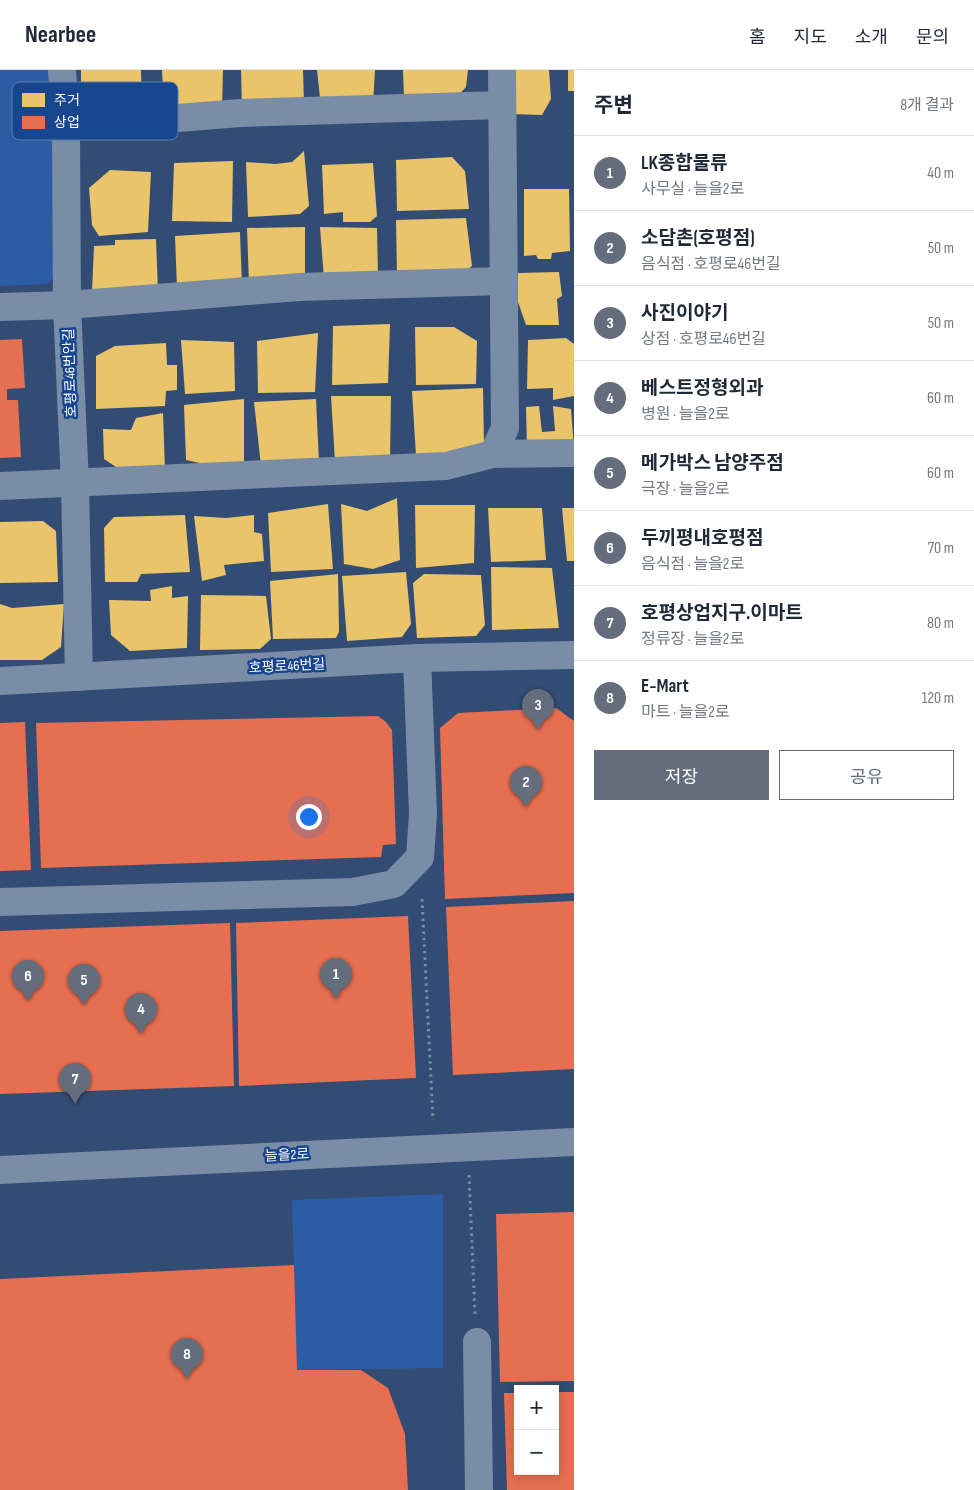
<!DOCTYPE html>
<html lang="ko">
<head>
<meta charset="utf-8">
<style>
  :root { --surface:#fff; --page:#f2f2f3; --text:#1f2937; --muted:#747a83; --line:#e0e1e3; --accent:#646d7b }
  body { margin:0; font-family:"Sofia Sans Condensed","Noto Sans KR",sans-serif; background:var(--page); color:var(--text) }
  .controls { position:absolute; right:15px; bottom:15px; display:grid; overflow:hidden; border-radius:0px; box-shadow:0 2px 12px #0003 }
  .controls button { width:45px; height:45px; display:grid; place-items:center; padding:0; border:0; border-bottom:1px solid var(--line); background:var(--surface); color:var(--text); font:25px sans-serif }
  .you { position:absolute; left:308px; top:746px; width:18px; height:18px; margin:-12px; border:4px solid #fff; border-radius:50%; background:#1a73e8; box-shadow:0 0 0 8px #1a73e833 }
  .badge { display:grid; place-items:center; width:32px; height:32px; border-radius:50%; background:var(--accent); color:#fff; font-size:16px; font-weight:700 }
  .pin { position:absolute; translate:-50% -41px; filter:drop-shadow(0 1px 2px #0008) }
  .pin::after { content:''; position:absolute; top:26px; width:18px; height:15px; background:inherit; clip-path:polygon(0 0,100% 0,50% 100%) }
  .list { margin:0; padding:0; list-style:none }
  h2 { display:flex; justify-content:space-between; align-items:center; height:65px; margin:0; padding:0 20px; font-size:21px }
  h2 small { font-size:16px; font-weight:400; color:var(--muted) }
  .list li { display:grid; grid-template-columns:32px 1fr auto; gap:15px; align-items:center; box-sizing:border-box; height:75px; padding:0 20px; border-top:1px solid var(--line) }
  .list b { display:block; font-size:19px; white-space:nowrap }
  .list p { margin:0; font-size:16px; white-space:nowrap; color:var(--muted) }
  .list em { font-size:16px; font-style:normal; color:var(--muted) }
  .actions { display:flex; gap:10px; padding:15px 20px }
  .actions a { flex:1; padding:11px 0; border:1px solid var(--accent); border-radius:0px; text-align:center; font-size:18px; color:var(--accent) }
  .actions .main { background:var(--accent); color:#fff }
  .map { position:relative; flex:none; width:574px; height:1420px; overflow:hidden }
  header { display:flex; align-items:center; gap:30px; box-sizing:border-box; height:70px; padding:0 25px; background:var(--surface); border-bottom:1px solid var(--line) }
  header strong { font-size:24px }
  nav { display:flex; gap:28px; margin-inline-start:auto; font-size:18px }
  main { display:flex }
  aside { flex:1; background:var(--surface) }
  .map>svg:first-child { display:block }
</style>
</head>
<body>
<header>
<strong>Nearbee</strong>
<nav><a>홈</a><a>지도</a><a>소개</a><a>문의</a></nav>
</header>
<main>
<div class="map">
<svg width="574" height="1420" viewBox="0 0 574 1420">
  <rect width="100%" height="100%" fill="#334c73"/>
  <!-- green -->
  <g fill="#2c5ca4">
    <polygon points="0,0 51,0 56,204 48,214 0,216"/>
    <polygon points="443,1124 443,1298 297,1300 292,1130"/>
  </g>
  <!-- homes -->
  <g fill="#e9c46a">
    <polygon points="81,0 141,0 142,43 100,47 81,25"/>
    <polygon points="162,0 223,0 222,39 164,44"/>
    <polygon points="241,0 303,0 304,34 242,39"/>
    <polygon points="317,0 375,0 373,34 321,37"/>
    <polygon points="403,0 468,0 466,17 452,32 404,28"/>
    <polygon points="508,0 549,0 551,29 542,45 511,44"/>
    <rect x="568" y="0" width="6" height="21"/>
    <polygon points="304,81 309,136 300,144 248,147 246,92 275,94 292,92"/>
    <polygon points="452,87 465,101 469,139 397,141 396,90"/>
    <polygon points="233,91 232,152 172,151 174,93"/>
    <polygon points="373,93 377,146 370,152 343,152 343,142 324,144 322,95"/>
    <polygon points="110,100 151,102 148,162 99,166 92,155 89,118"/>
    <polygon points="524,119 569,119 570,181 552,183 551,189 538,189 536,185 524,186"/>
    <polygon points="466,148 472,196 458,207 397,204 396,150"/>
    <polygon points="305,157 305,212 249,214 247,158"/>
    <polygon points="320,157 377,158 378,208 324,209"/>
    <polygon points="240,162 242,216 177,218 175,166"/>
    <polygon points="156,169 158,222 92,222 94,176 115,175 115,170"/>
    <polygon points="559,202 562,226 557,229 559,255 526,255 518,232 518,203"/>
    <polygon points="390,254 388,313 332,315 333,256"/>
    <polygon points="415,257 454,257 477,271 476,314 416,315"/>
    <polygon points="318,263 315,322 258,323 257,271"/>
    <polygon points="566,268 574,274 574,326 553,330 553,318 527,319 528,270"/>
    <polygon points="181,270 234,272 235,321 185,324"/>
    <polygon points="166,273 167,295 177,295 177,320 166,321 165,336 96,339 96,286 115,276"/>
    <polygon points="483,318 484,374 468,384 416,386 412,321"/>
    <polygon points="331,326 391,326 390,389 335,392"/>
    <polygon points="244,329 244,395 213,396 186,390 184,335"/>
    <polygon points="316,329 319,393 261,396 254,332"/>
    <polygon points="539,336 542,362 555,361 553,336 571,339 574,378 527,378 526,337"/>
    <polygon points="163,343 165,400 122,401 104,389 103,359 131,360 136,348"/>
    <polygon points="397,428 400,490 373,499 344,494 341,434 367,441"/>
    <polygon points="328,434 333,499 271,502 268,443"/>
    <polygon points="415,435 475,435 474,493 416,498"/>
    <polygon points="488,438 542,438 546,490 491,492"/>
    <polygon points="562,438 574,438 574,491 567,491"/>
    <polygon points="185,445 190,502 141,504 137,512 105,512 104,458 114,447"/>
    <polygon points="254,445 254,462 262,464 264,491 224,495 226,505 202,511 194,446 226,448"/>
    <polygon points="43,451 56,461 58,512 0,513 0,452"/>
    <polygon points="491,497 552,498 559,558 492,560"/>
    <polygon points="406,502 411,554 402,567 347,571 342,506"/>
    <polygon points="338,504 339,562 336,568 273,569 270,511"/>
    <polygon points="424,504 481,505 485,555 476,566 417,568 413,513"/>
    <polygon points="172,516 172,528 188,526 187,578 130,581 111,565 109,530 151,531 150,520"/>
    <polygon points="201,525 266,526 271,569 260,579 200,580"/>
    <polygon points="0,534 12,538 64,534 61,577 42,590 0,590"/>
  </g>
  <!-- shops -->
  <g fill="#e76f51">
    <polygon points="22,269 25,318 7,319 7,330 18,330 21,387 0,388 0,270"/>
    <polygon points="556,638 574,651 574,823 445,829 440,658 458,643"/>
    <polygon points="378,646 386,652 392,660 396,774 383,775 381,787 41,798 36,653"/>
    <polygon points="25,652 31,800 0,801 0,653"/>
    <polygon points="574,831 574,999 453,1005 446,837"/>
    <polygon points="408,846 416,1008 239,1016 236,853"/>
    <polygon points="230,853 234,1016 0,1024 0,861"/>
    <polygon points="574,1142 574,1311 500,1312 496,1144"/>
    <polygon points="294,1195 297,1300 361,1300 388,1318 405,1364 408,1420 0,1420 0,1209"/>
    <polygon points="555,1322 574,1322 574,1420 507,1420 504,1323 518,1323 518,1401 555,1401"/>
  </g>
  <g fill="none" stroke-linecap="round" stroke-linejoin="round">
    <!-- path -->
    <g stroke="#7a8da7" stroke-width="3" stroke-dasharray="2.5 4" stroke-linecap="butt">
      <polyline points="422,829 433,1050"/>
      <polyline points="469,1105 475,1244"/>
    </g>
    <!-- minor -->
    <g stroke="#7a8da7" stroke-width="28">
      <polyline points="62,0 66,57 67,235 75,414 79,607"/>
      <polyline points="66,57 240,43 502,35"/>
      <polyline points="0,237 67,235 300,217 504,211"/>
      <polyline points="493,384 574,383"/>
      <polyline points="0,416 446,396 493,384 505,358 502,0"/>
      <polyline points="0,611 417,588 574,585"/>
      <polyline points="0,832 353,822 394,814 420,787 423,744 417,588"/>
      <polyline points="477,1272 479,1420"/>
    </g>
    <!-- tertiary -->
    <polyline stroke="#7a8da7" stroke-width="28" points="0,1100 574,1072"/>
  </g>
  <g text-anchor="middle" dominant-baseline="central" stroke-width="5" stroke-linejoin="round" paint-order="stroke">
    <!-- street labels -->
    <g font-size="14" fill="#fff" stroke="#18468e">
      <text transform="translate(70 303) rotate(-92)">호평로46번안길</text>
      <text transform="translate(287 596) rotate(-3)">호평로46번길</text>
      <text transform="translate(287 1085) rotate(-3)">늘을2로</text>
    </g>
  </g>
  <!-- legend -->
  <rect x="12" y="12" width="166" height="58" rx="8" fill="#18468e" stroke="#5d7eb0" stroke-width="1"/>
  <rect x="22" y="23" width="23" height="14" fill="#e9c46a"/>
  <rect x="22" y="46" width="23" height="13" fill="#e76f51"/>
  <g font-size="14" fill="#fff">
    <text x="54" y="35">주거</text>
    <text x="54" y="57">상업</text>
  </g>
</svg>
<div class="controls">
<button>+</button>
<button>−</button>
</div>
<div class="you"></div>
<div class="pin badge" style="left:336px;top:929px">1</div>
<div class="pin badge" style="left:526px;top:737px">2</div>
<div class="pin badge" style="left:538px;top:660px">3</div>
<div class="pin badge" style="left:141px;top:964px">4</div>
<div class="pin badge" style="left:84px;top:935px">5</div>
<div class="pin badge" style="left:28px;top:931px">6</div>
<div class="pin badge" style="left:75px;top:1034px">7</div>
<div class="pin badge" style="left:187px;top:1309px">8</div>
</div>
<aside>
<h2>주변<small>8개 결과</small></h2>
<ul class="list">
<li><span class="badge">1</span><div><b>LK종합물류</b><p>사무실 · 늘을2로</p></div><em>40 m</em></li>
<li><span class="badge">2</span><div><b>소담촌(호평점)</b><p>음식점 · 호평로46번길</p></div><em>50 m</em></li>
<li><span class="badge">3</span><div><b>사진이야기</b><p>상점 · 호평로46번길</p></div><em>50 m</em></li>
<li><span class="badge">4</span><div><b>베스트정형외과</b><p>병원 · 늘을2로</p></div><em>60 m</em></li>
<li><span class="badge">5</span><div><b>메가박스 남양주점</b><p>극장 · 늘을2로</p></div><em>60 m</em></li>
<li><span class="badge">6</span><div><b>두끼평내호평점</b><p>음식점 · 늘을2로</p></div><em>70 m</em></li>
<li><span class="badge">7</span><div><b>호평상업지구.이마트</b><p>정류장 · 늘을2로</p></div><em>80 m</em></li>
<li><span class="badge">8</span><div><b>E-Mart</b><p>마트 · 늘을2로</p></div><em>120 m</em></li>
</ul>
<div class="actions"><a class="main">저장</a><a>공유</a></div>
</aside>
</main>
</body>
</html>
